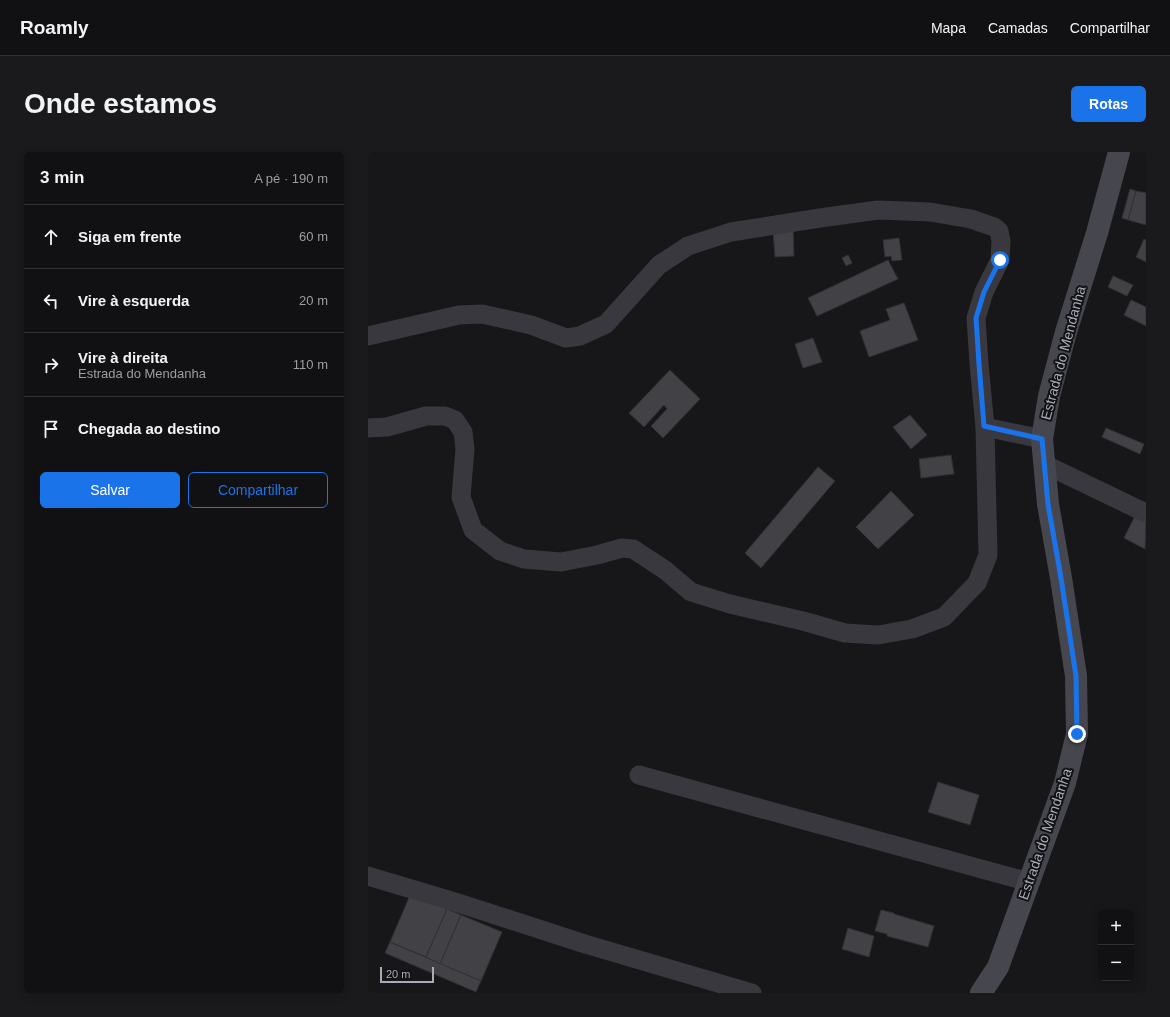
<!DOCTYPE html>
<html lang="pt">
<head>
<meta charset="utf-8">
<style>
  :root { --surface:#111113; --page:#1a1a1c; --text:#f1f3f6; --muted:#9c9da0; --line:#303133; --accent:#1a73e8 }
  body { margin:0; font-family:Helvetica,sans-serif; background:var(--page); color:var(--text) }
  .controls { position:absolute; right:12px; bottom:12px; display:grid; overflow:hidden; border-radius:6px; box-shadow:0 2px 10px #0003 }
  .controls button { width:36px; height:36px; display:grid; place-items:center; padding:0; border:0; border-bottom:1px solid var(--line); background:var(--surface); color:var(--text); font:20px sans-serif }
  .scale { position:absolute; left:12px; bottom:10px; width:54px; box-sizing:border-box; padding-left:4px; border:2px solid #a9acb8; border-top:0; font-size:11px; line-height:14px; white-space:nowrap; color:#a9acb8; -webkit-text-stroke:3px #121214; paint-order:stroke }
  .stop { position:absolute; width:12px; height:12px; margin:-9px; border:3px solid #1a73e8; border-radius:50%; background:#fff }
  .stop.end { background:#1a73e8; border-color:#fff; box-shadow:0 1px 4px #0008 }
  .list { margin:0; padding:0; list-style:none }
  h2 { display:flex; justify-content:space-between; align-items:center; height:52px; margin:0; padding:0 16px; font-size:17px }
  h2 small { font-size:13px; font-weight:400; color:var(--muted) }
  .list li { display:grid; grid-template-columns:26px 1fr auto; gap:12px; align-items:center; box-sizing:border-box; height:64px; padding:0 16px; border-top:1px solid var(--line) }
  .list b { display:block; font-size:15px; white-space:nowrap }
  .list p { margin:0; font-size:13px; white-space:nowrap; color:var(--muted) }
  .list em { font-size:13px; font-style:normal; color:var(--muted) }
  .actions { display:flex; gap:8px; padding:12px 16px }
  .actions a { flex:1; padding:9px 0; border:1px solid var(--accent); border-radius:6px; text-align:center; font-size:14px; color:var(--accent) }
  .actions .main { background:var(--accent); color:#fff }
  .icon { flex:none; width:22px; height:22px; fill:none; stroke:currentColor; stroke-width:2; stroke-linecap:round; stroke-linejoin:round }
  .map { position:relative; flex:none; width:778px; height:841px; overflow:hidden; border-radius:6px }
  header { display:flex; align-items:center; gap:24px; box-sizing:border-box; height:56px; padding:0 20px; background:var(--surface); border-bottom:1px solid var(--line) }
  header strong { font-size:19px }
  nav { display:flex; gap:22px; margin-inline-start:auto; font-size:14px }
  .intro { display:flex; align-items:center; justify-content:space-between; box-sizing:border-box; height:96px; padding:0 24px }
  h1 { margin:0; font-size:28px }
  .button { padding:10px 18px; border-radius:6px; background:var(--accent); color:#fff; font-size:14px; font-weight:700 }
  main { display:flex; gap:24px; padding:0 24px }
  aside { flex:1; background:var(--surface); border-radius:6px; box-shadow:0 2px 10px #0003 }
  .map>svg:first-child { display:block }
</style>
</head>
<body>
<header>
<strong>Roamly</strong>
<nav><a>Mapa</a><a>Camadas</a><a>Compartilhar</a></nav>
</header>
<div class="intro"><h1>Onde estamos</h1><a class="button">Rotas</a></div>
<main>
<aside>
<h2>3 min<small>A pé · 190 m</small></h2>
<ul class="list">
<li><svg class="icon" aria-label="ahead" viewBox="0 0 24 24"><path d="M12 20V5M6 11l6-6 6 6"/></svg><div><b>Siga em frente</b></div><em>60 m</em></li>
<li><svg class="icon" aria-label="left" viewBox="0 0 24 24"><path d="M17 20v-9H6M10 6l-5 5 5 5"/></svg><div><b>Vire à esquerda</b></div><em>20 m</em></li>
<li><svg class="icon" aria-label="right" viewBox="0 0 24 24"><path d="M7 20v-9h11M14 6l5 5-5 5"/></svg><div><b>Vire à direita</b><p>Estrada do Mendanha</p></div><em>110 m</em></li>
<li><svg class="icon" aria-label="arrive" viewBox="0 0 24 24"><path d="M6 21V4h12l-3 4 3 4H6"/></svg><div><b>Chegada ao destino</b></div></li>
</ul>
<div class="actions"><a class="main">Salvar</a><a>Compartilhar</a></div>
</aside>
<div class="map">
<svg width="778" height="841" viewBox="0 0 778 841">
  <rect width="100%" height="100%" fill="#171719"/>
  <!-- building -->
  <g fill="#414146" stroke="#313135">
    <polygon points="762,37 768,39 760,68 754,66"/>
    <polygon points="768,39 778,41 778,73 760,68"/>
    <polygon points="425,75 426,104 407,105 405,78"/>
    <polygon points="531,86 534,108 524,109 523,104 517,105 515,88"/>
    <polygon points="776,87 778,88 778,110 768,105"/>
    <polygon points="480,103 484,111 478,114 474,106"/>
    <polygon points="520,108 530,127 449,164 440,146"/>
    <polygon points="745,124 765,133 759,144 740,135"/>
    <polygon points="763,148 778,155 778,174 756,163"/>
    <polygon points="536,151 550,188 501,205 492,179 522,168 518,157"/>
    <polygon points="445,186 454,210 435,216 427,192"/>
    <polygon points="302,218 332,247 295,286 283,274 299,257 296,253 276,275 261,261"/>
    <polygon points="542,263 559,283 543,297 525,275"/>
    <polygon points="738,276 776,292 772,302 734,285"/>
    <polygon points="583,303 586,322 553,326 551,307"/>
    <polygon points="450,315 467,329 393,416 377,401"/>
    <polygon points="523,339 546,363 510,397 488,375"/>
    <polygon points="769,360 778,368 777,397 756,386"/>
    <polygon points="570,630 611,643 602,673 560,660"/>
    <polygon points="43,741 79,757 58,805 22,790"/>
    <polygon points="79,757 93,763 72,812 58,805"/>
    <polygon points="513,758 526,761 526,762 566,774 560,795 519,784 519,782 507,779"/>
    <polygon points="93,763 134,780 113,829 72,812"/>
    <polygon points="480,776 506,784 501,805 474,797"/>
    <polygon points="22,790 113,829 108,840 17,801"/>
  </g>
  <g fill="none" stroke-linecap="round" stroke-linejoin="round">
    <!-- minor -->
    <g stroke="#38383e" stroke-width="19">
      <polyline points="0,184 91,163 114,162 163,173 198,186 212,184 238,172 291,113 320,94 363,80 452,66 510,58 562,60 603,67 626,75 631,79 633,89 632,108 616,140 608,166 611,212 617,275 674,287"/>
      <polyline points="0,276 19,275 58,264 77,264 87,268 95,280 97,297 93,345 105,378 132,399 156,407 193,410 229,403 254,396 265,397 297,418 323,440 362,452 435,469 477,481 510,483 544,477 576,465 609,431 620,403 617,275"/>
      <polyline points="676,312 778,361"/>
      <polyline points="271,623 661,730"/>
      <polyline points="0,724 84,749 217,792 384,841"/>
    </g>
    <!-- secondary -->
    <polyline stroke="#46474e" stroke-width="22" points="613,841 630,815 697,631 709,582 708,524 693,426 680,352 674,287 681,244 698,180 729,81 751,0"/>
  </g>
  <g fill="none" stroke-linecap="round" stroke-linejoin="round">
    <!-- route -->
    <polyline stroke="#1a73e8" stroke-width="5" points="632,108 616,140 608,166 611,212 616,274 674,287 680,352 693,426 708,524 709,582"/>
  </g>
  <g text-anchor="middle" dominant-baseline="central" stroke-width="4" stroke-linejoin="round" paint-order="stroke">
    <!-- street labels -->
    <g font-size="14" fill="#a9acb8" stroke="#121214">
      <text transform="translate(695 201) rotate(-75)">Estrada do Mendanha</text>
      <text transform="translate(677 682) rotate(-71)">Estrada do Mendanha</text>
    </g>
  </g>
</svg>
<div class="controls">
<button>+</button>
<button>−</button>
</div>
<div class="scale">20 m</div>
<div class="stop" style="left:632px;top:108px"></div>
<div class="stop end" style="left:709px;top:582px"></div>
</div>
</main>
</body>
</html>
